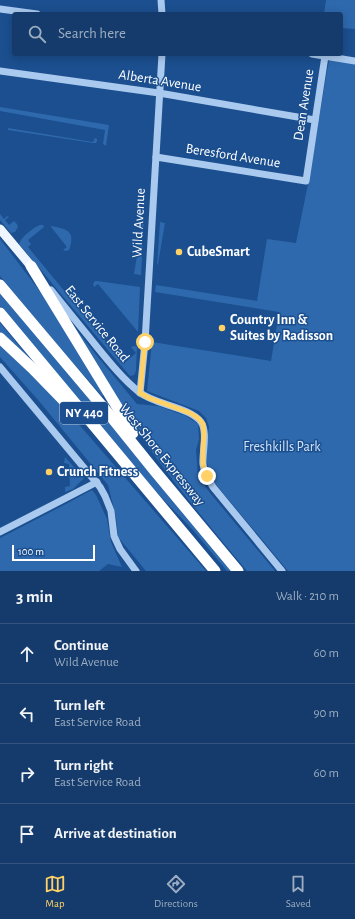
<!DOCTYPE html>
<html lang="en">
<head>
<meta charset="utf-8">
<style>
  :root { --surface:#143b6b; --page:#214673; --text:#f1f3f6; --muted:#9dadc1; --line:#33557e; --accent:#ffd166 }
  body { margin:0; font-family:"Alegreya Sans",sans-serif; background:var(--page); color:var(--text) }
  .scale { position:absolute; left:12px; bottom:10px; width:83px; box-sizing:border-box; padding-left:4px; border:2px solid #fff; border-top:0; font-size:11px; line-height:14px; white-space:nowrap; color:#fff; -webkit-text-stroke:3px #1b4f8f; paint-order:stroke }
  .stop { position:absolute; width:12px; height:12px; margin:-9px; border:3px solid #ffd166; border-radius:50%; background:#fff }
  .stop.end { background:#ffd166; border-color:#fff; box-shadow:0 1px 4px #0008 }
  .list { margin:0; padding:0; list-style:none }
  h2 { display:flex; justify-content:space-between; align-items:center; height:52px; margin:0; padding:0 16px; font-size:17px }
  h2 small { font-size:13px; font-weight:400; color:var(--muted) }
  .list li { display:grid; grid-template-columns:26px 1fr auto; gap:12px; align-items:center; box-sizing:border-box; height:60px; padding:0 16px; border-top:1px solid var(--line) }
  .list b { display:block; font-size:15px; white-space:nowrap }
  .list p { margin:0; font-size:13px; white-space:nowrap; color:var(--muted) }
  .list em { font-size:13px; font-style:normal; color:var(--muted) }
  .icon { flex:none; width:22px; height:22px; fill:none; stroke:currentColor; stroke-width:2; stroke-linecap:round; stroke-linejoin:round }
  .map { position:relative; flex:none; width:355px; height:571px; overflow:hidden }
  .search { position:absolute; background:var(--surface); box-shadow:0 2px 10px #0003; left:12px; right:12px; top:12px; height:44px; display:flex; align-items:center; gap:10px; box-sizing:border-box; padding:0 14px; border-radius:4px; color:var(--muted); font-size:15px }
  .sheet { height:292px; background:var(--surface) }
  nav { display:flex; justify-content:space-around; align-items:center; box-sizing:border-box; height:56px; border-top:1px solid var(--line); background:var(--surface); font-size:11px; color:var(--muted) }
  nav a { display:grid; justify-items:center; gap:2px }
  nav .on { color:var(--accent) }
  .map>svg:first-child { display:block }
</style>
</head>
<body>
<div class="map">
<svg width="355" height="571" viewBox="0 0 355 571">
  <rect width="100%" height="100%" fill="#1b4f8f"/>
  <!-- green -->
  <g fill="#2e69ad">
    <polygon points="326,0 355,0 355,29 341,28 341,14 324,14"/>
    <polygon points="335,59 355,62 355,571 288,571 214,482 209,472 206,457 207,442 209,427 206,418 199,411 147,391 152,342 271,361 279,312 155,292 156,285 257,301 267,239 296,243 308,184 327,71 329,61"/>
    <polygon points="0,107 109,125 106,146 103,144 105,130 0,111"/>
    <polygon points="8,128 93,142 95,138 97,139 97,141 96,143 93,143 8,130"/>
    <polygon points="0,214 4,219 7,216 9,217 5,220 9,225 14,221 17,224 18,227 15,232 11,233 0,220"/>
    <polygon points="143,219 144,219 141,275 134,274"/>
    <polygon points="160,222 165,223 158,264 157,265"/>
    <path d="M40 225H43L44 227 28 240 31 244 28 247 124 363 136 353 131 347 134 346 137 347 136 371 134 375 131 376 129 375 19 244C22 236 33 228 40 225Z"/>
    <path d="M51 226C67 229 76 231 69 250L66 251 63 250 67 247 51 227Z"/>
    <polygon points="0,239 42,294 104,395 102,396 67,356 0,276"/>
    <polygon points="95,281 97,281 140,287 138,332 98,284 94,287 93,284"/>
    <polygon points="0,290 233,571 227,571 192,529 159,495 120,451 0,306"/>
    <polygon points="0,323 27,355 26,356 0,334"/>
    <path d="M76 329 98 357 137 404 158 406 186 416 198 424 199 439 196 450 198 476 210 493 275 571H247C206 522 165 473 129 419 111 390 93 360 75 331Z"/>
    <polygon points="0,344 38,380 69,413 206,571 146,571 118,537 116,517 108,485 39,401 0,357"/>
    <polygon points="65,457 84,478 73,489 65,492 65,487 70,486 69,464 64,463"/>
    <polygon points="92,490 96,495 107,519 111,542 122,567 108,564 99,571 0,571 0,538 64,505"/>
  </g>
  <g fill="none" stroke-linecap="round" stroke-linejoin="round">
    <!-- minor -->
    <g stroke="#a9c9ee" stroke-width="7">
      <polyline points="161,0 162,14"/>
      <polyline points="0,9 37,14"/>
      <polyline points="312,54 355,61"/>
      <polyline points="0,71 159,93 315,120"/>
      <polyline points="156,157 306,181 325,56"/>
      <path d="M51 290C66 309 82 328 97 347 110 363 123 379 139 392 155 405 190 407 201 422 208 432 202 453 203 464 204 473 209 480 213 487L282 571"/>
      <polyline points="0,367 100,487 105,496 111,511 114,536 120,549 136,571"/>
      <polyline points="140,393 145,342 162,54"/>
      <polyline points="0,532 97,482"/>
    </g>
    <!-- major -->
    <polyline stroke="#f0f6ff" stroke-width="9" points="0,229 31,266"/>
    <!-- highway -->
    <g stroke="#fff" stroke-width="11">
      <polyline points="31,266 133,433"/>
      <polyline points="0,285 108,413 154,470 238,571"/>
      <polyline points="0,313 215,571"/>
      <polyline points="0,338 32,368 68,405"/>
    </g>
  </g>
  <g fill="none" stroke-linecap="round" stroke-linejoin="round">
    <!-- route -->
    <polyline stroke="#ffd166" stroke-width="5" points="145,342 140,393 149,398 190,413 198,418 203,424 204,434 203,449 203,465 207,476"/>
  </g>
  <!-- markers -->
  <g fill="#ffd166" stroke="#1b4f8f" stroke-width="1.5">
    <circle cx="179" cy="252" r="4"/>
    <circle cx="222" cy="328" r="4"/>
    <circle cx="49" cy="472" r="4"/>
  </g>
  <g text-anchor="middle" dominant-baseline="central" stroke-width="3" stroke-linejoin="round" paint-order="stroke">
    <!-- shield labels -->
    <rect fill="#1b4f8f" stroke="#bbcadd" stroke-width="1" x="60" y="402" width="48" height="22" rx="3"/>
    <g font-size="13" font-weight="bold" fill="#fff">
      <text x="84" y="413">NY 440</text>
    </g>
    <!-- street labels -->
    <g font-size="14" fill="#fff" stroke="#1b4f8f">
      <text transform="translate(160 81) rotate(9)">Alberta Avenue</text>
      <text transform="translate(304 105) rotate(-81)">Dean Avenue</text>
      <text transform="translate(233 156) rotate(9)">Beresford Avenue</text>
      <text transform="translate(139 223) rotate(-87)">Wild Avenue</text>
      <text transform="translate(97 324) rotate(51)">East Service Road</text>
      <text transform="translate(162 455) rotate(51)">West Shore Expressway</text>
    </g>
    <!-- poi labels -->
    <g font-size="14" font-weight="bold" fill="#fff" stroke="#1b4f8f" text-anchor="start">
      <text x="187" y="252">CubeSmart</text>
      <text x="230" y="320">Country Inn &amp;<tspan x="230" dy="16">Suites by Radisson</tspan></text>
      <text x="57" y="472">Crunch Fitness</text>
    </g>
    <!-- park labels -->
    <g font-size="14" fill="#cfe3fa" stroke="#1b4f8f">
      <text x="282" y="447">Freshkills Park</text>
    </g>
  </g>
</svg>
<div class="scale">100 m</div>
<div class="stop" style="left:145px;top:342px"></div>
<div class="stop end" style="left:207px;top:476px"></div>
<div class="search"><svg class="icon" aria-label="search" viewBox="0 0 24 24"><circle cx="10" cy="10" r="6"/><path d="M15 15l6 6"/></svg>Search here</div>
</div>
<section class="sheet">
<h2>3 min<small>Walk · 210 m</small></h2>
<ul class="list">
<li><svg class="icon" aria-label="ahead" viewBox="0 0 24 24"><path d="M12 20V5M6 11l6-6 6 6"/></svg><div><b>Continue</b><p>Wild Avenue</p></div><em>60 m</em></li>
<li><svg class="icon" aria-label="left" viewBox="0 0 24 24"><path d="M17 20v-9H6M10 6l-5 5 5 5"/></svg><div><b>Turn left</b><p>East Service Road</p></div><em>90 m</em></li>
<li><svg class="icon" aria-label="right" viewBox="0 0 24 24"><path d="M7 20v-9h11M14 6l5 5-5 5"/></svg><div><b>Turn right</b><p>East Service Road</p></div><em>60 m</em></li>
<li><svg class="icon" aria-label="arrive" viewBox="0 0 24 24"><path d="M6 21V4h12l-3 4 3 4H6"/></svg><div><b>Arrive at destination</b></div></li>
</ul>
</section>
<nav>
<a class="on"><svg class="icon" aria-label="map" viewBox="0 0 24 24"><path d="M3 6l6-2 6 2 6-2v14l-6 2-6-2-6 2zM9 4v14M15 6v14"/></svg>Map</a>
<a><svg class="icon" aria-label="directions" viewBox="0 0 24 24"><path d="M12 3l9 9-9 9-9-9zM9 14v-3h6M13 9l2 2-2 2"/></svg>Directions</a>
<a><svg class="icon" aria-label="saved" viewBox="0 0 24 24"><path d="M7 4h10v16l-5-4-5 4z"/></svg>Saved</a>
</nav>
</body>
</html>
